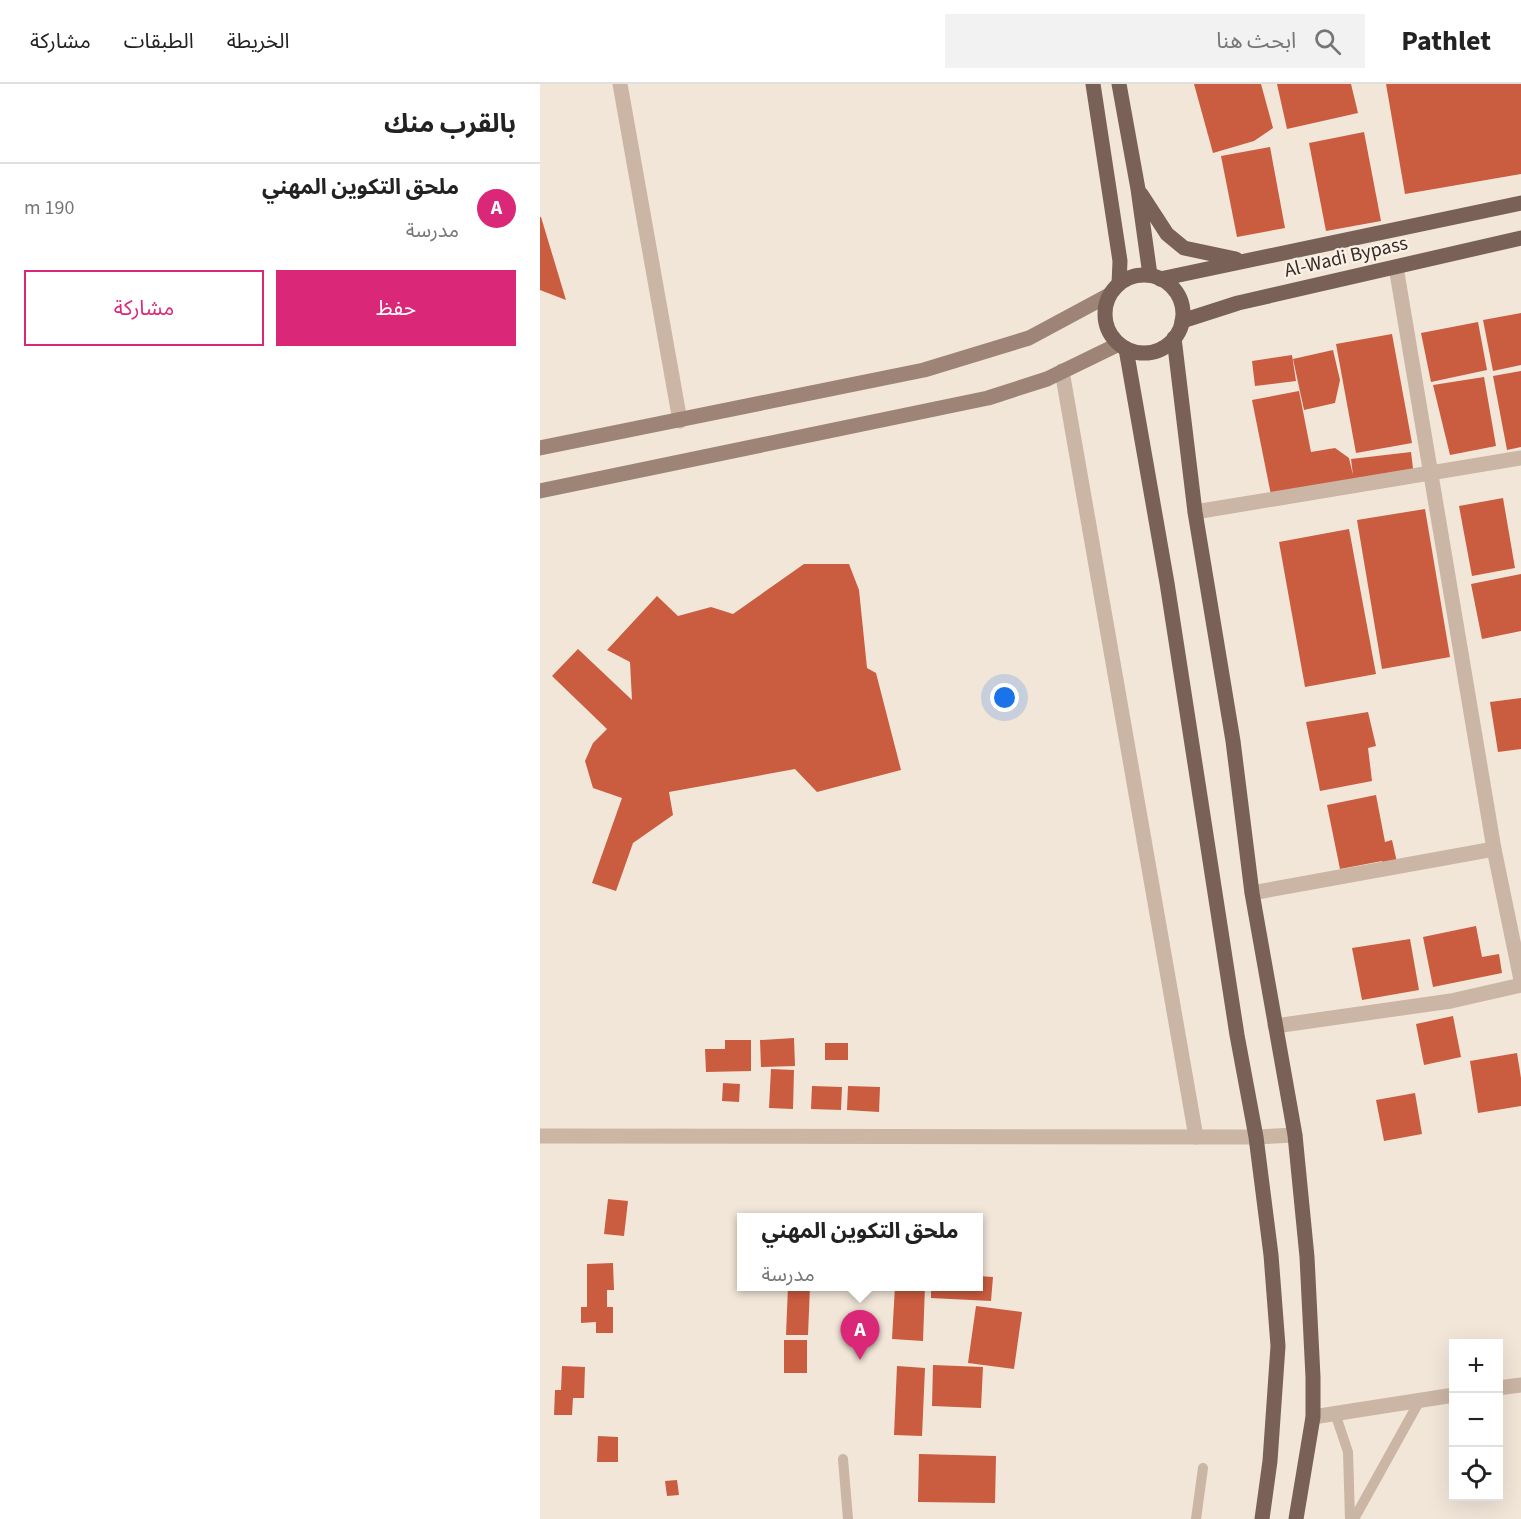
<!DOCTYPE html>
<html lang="ar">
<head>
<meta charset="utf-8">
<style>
  :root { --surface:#fff; --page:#f2f2f2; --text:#222; --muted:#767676; --line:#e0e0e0; --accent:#db2777 }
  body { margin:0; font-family:"Source Sans 3","Noto Sans Arabic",sans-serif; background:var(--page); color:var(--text); direction:rtl }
  .controls { position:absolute; right:18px; bottom:18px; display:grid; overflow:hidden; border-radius:0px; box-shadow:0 6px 24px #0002 }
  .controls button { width:54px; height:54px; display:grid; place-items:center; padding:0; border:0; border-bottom:2px solid var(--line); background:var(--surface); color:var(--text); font:30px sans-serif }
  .you { position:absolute; left:465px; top:614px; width:21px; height:21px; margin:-15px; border:4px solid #fff; border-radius:50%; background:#1a73e8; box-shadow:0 0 0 9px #1a73e833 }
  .badge { display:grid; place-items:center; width:39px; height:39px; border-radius:50%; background:var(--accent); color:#fff; font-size:20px; font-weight:700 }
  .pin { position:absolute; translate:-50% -50px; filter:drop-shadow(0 2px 3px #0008) }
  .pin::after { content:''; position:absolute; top:32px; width:21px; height:18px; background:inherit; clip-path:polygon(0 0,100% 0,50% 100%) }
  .popup { position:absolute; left:197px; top:1129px; width:246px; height:78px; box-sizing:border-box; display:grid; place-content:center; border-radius:0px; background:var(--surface); filter:drop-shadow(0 2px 4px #0005); font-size:20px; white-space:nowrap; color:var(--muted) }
  .popup b { font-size:22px; color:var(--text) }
  .popup::after { content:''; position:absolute; left:50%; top:100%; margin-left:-12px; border:12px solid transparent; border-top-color:var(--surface) }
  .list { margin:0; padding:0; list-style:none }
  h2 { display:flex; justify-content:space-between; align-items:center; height:78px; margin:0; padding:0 24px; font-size:26px }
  h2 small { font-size:20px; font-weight:400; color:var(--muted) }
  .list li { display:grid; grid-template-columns:39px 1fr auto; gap:18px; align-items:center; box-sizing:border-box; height:90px; padding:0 24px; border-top:2px solid var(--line) }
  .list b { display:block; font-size:22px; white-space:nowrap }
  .list p { margin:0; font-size:20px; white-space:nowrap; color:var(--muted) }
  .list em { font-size:20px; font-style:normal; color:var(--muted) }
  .actions { display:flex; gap:12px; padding:18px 24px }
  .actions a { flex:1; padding:14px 0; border:2px solid var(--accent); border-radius:0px; text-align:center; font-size:21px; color:var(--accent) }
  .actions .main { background:var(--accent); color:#fff }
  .icon { flex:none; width:33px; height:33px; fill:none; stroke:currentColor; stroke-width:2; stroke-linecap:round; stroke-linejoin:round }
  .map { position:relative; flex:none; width:981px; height:1435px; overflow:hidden; direction:ltr }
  header { display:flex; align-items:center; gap:36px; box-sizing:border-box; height:84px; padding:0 30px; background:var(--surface); border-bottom:2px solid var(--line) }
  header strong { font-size:28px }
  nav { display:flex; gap:33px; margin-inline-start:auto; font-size:21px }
  .search { width:420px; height:54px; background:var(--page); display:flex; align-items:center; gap:15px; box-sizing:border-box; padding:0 21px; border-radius:0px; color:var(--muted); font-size:22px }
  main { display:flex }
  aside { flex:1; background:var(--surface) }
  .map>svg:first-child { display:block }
</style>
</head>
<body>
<header>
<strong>Pathlet</strong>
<div class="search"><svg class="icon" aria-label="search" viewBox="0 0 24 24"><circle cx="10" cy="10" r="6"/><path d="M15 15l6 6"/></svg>ابحث هنا</div>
<nav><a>الخريطة</a><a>الطبقات</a><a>مشاركة</a></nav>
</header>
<main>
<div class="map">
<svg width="981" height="1435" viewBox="0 0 981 1435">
  <rect width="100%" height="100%" fill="#f2e6d9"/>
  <!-- building -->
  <g fill="#ca5c3f">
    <polygon points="654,0 721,0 733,44 714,57 673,69"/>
    <polygon points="737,0 811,0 818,29 747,45"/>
    <polygon points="846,0 981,0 981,90 865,110"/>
    <polygon points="824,48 841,137 786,147 769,59"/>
    <polygon points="730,63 745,144 697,153 681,72"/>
    <polygon points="0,133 1,133 26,216 0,206"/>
    <polygon points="981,229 981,281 953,287 943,236"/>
    <polygon points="938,238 947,286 891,298 881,249"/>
    <polygon points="852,250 872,359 816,369 796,260"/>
    <polygon points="793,266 800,296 795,319 764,326 753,275"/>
    <polygon points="752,271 756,297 715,302 712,277"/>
    <polygon points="981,287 981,363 967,366 953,292"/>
    <polygon points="944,293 956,362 910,371 893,301"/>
    <polygon points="759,307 771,368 795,364 809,374 813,391 811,375 871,368 874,393 731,411 712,316"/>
    <polygon points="963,414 975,484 932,492 919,422"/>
    <polygon points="885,425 910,573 842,585 817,436"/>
    <polygon points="809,445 836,590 765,603 739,458"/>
    <polygon points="264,480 309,480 319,506 327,584 336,589 361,686 277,708 255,685 129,708 133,731 93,759 76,807 52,799 82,714 53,704 45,677 53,659 67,645 12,592 38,565 92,616 90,578 67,566 117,512 138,532 171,523 193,530"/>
    <polygon points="981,490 981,547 942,555 931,500"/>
    <polygon points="981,614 981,665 958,668 950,618"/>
    <polygon points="828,628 836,662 828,664 832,697 780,707 766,638"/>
    <polygon points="836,711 845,758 852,756 858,783 843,786 842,777 800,785 787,721"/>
    <polygon points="936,842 942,873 959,870 962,889 893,903 883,853"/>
    <polygon points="870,855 879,906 822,916 812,864"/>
    <polygon points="913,932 921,973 884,981 876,940"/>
    <polygon points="254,954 255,982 221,983 220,956"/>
    <polygon points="185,956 211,956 211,987 166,988 165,965 185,965"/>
    <rect x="285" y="959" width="23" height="17"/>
    <polygon points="977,969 981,994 981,1022 938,1029 930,977"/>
    <polygon points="231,985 254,986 253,1025 229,1024"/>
    <polygon points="183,999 200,1000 199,1018 182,1017"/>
    <polygon points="272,1002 302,1003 301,1026 271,1025"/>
    <polygon points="308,1002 340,1003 339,1028 307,1026"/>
    <polygon points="875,1009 882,1050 844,1057 836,1016"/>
    <polygon points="68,1115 88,1117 84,1152 64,1150"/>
    <polygon points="73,1179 74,1206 67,1206 67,1223 73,1223 73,1249 56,1249 56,1238 41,1239 41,1223 47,1223 47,1180"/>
    <polygon points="439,1192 453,1193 451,1217 391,1214 391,1202 439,1202"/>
    <polygon points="248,1202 270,1202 268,1251 246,1251"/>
    <polygon points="355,1202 385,1202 383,1257 352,1255"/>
    <polygon points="436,1222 482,1228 474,1285 428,1279"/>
    <rect x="244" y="1256" width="23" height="33"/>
    <polygon points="393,1281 443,1283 441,1324 392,1322"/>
    <polygon points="22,1282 45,1283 44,1314 33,1314 32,1331 14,1331 15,1306 21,1306"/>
    <polygon points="357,1282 385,1284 382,1352 354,1351"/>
    <polygon points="58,1352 78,1353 78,1378 57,1378"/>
    <polygon points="379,1370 456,1372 455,1419 378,1418"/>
    <polygon points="137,1396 139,1411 127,1412 125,1397"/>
  </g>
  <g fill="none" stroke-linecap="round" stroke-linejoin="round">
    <!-- lane -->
    <g stroke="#cbb5a5" stroke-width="10">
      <polyline points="795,1329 808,1368 810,1435"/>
      <polyline points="303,1375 308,1435"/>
      <polyline points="656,1435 663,1384"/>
      <polyline points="814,1435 880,1316"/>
    </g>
    <!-- street -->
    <g stroke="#cbb5a5" stroke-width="15">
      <polyline points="80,0 140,337"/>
      <polyline points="856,183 954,765 981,896"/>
      <polyline points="522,287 656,1053"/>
      <polyline points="655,428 981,374"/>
      <polyline points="712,809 954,765"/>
      <polyline points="735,942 911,917 981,901"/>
      <polyline points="0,1052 716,1053 755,1051"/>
      <polyline points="958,1304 981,1301"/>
      <polyline points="773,1333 914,1311"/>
    </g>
    <!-- secondary -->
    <g stroke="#9e8476" stroke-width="15">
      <polyline points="0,364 384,286 489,254 569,211"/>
      <polyline points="0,407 448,314 507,295 579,260"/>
    </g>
    <!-- primary -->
    <g stroke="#796157" stroke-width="15">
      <polyline points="553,0 580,177 579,200"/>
      <polyline points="579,0 598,105 610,191"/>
      <polyline points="601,110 627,150 644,164 696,175"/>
      <circle cx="604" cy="230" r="39"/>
      <polyline points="620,195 981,119"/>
      <polyline points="642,237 698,219 981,154"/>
      <polyline points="634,254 655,428 693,657 712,809 755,1051 767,1173 773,1293 773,1333 756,1435"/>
      <polyline points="586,265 627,499 697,951 716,1053 731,1171 738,1262 730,1377 722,1435"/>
    </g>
  </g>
  <g text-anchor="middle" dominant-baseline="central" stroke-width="4.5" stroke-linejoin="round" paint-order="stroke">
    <!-- street labels -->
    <g font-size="20" fill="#362b27" stroke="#faf0e6">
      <text transform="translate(806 173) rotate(-13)">Al-Wadi Bypass</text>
    </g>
  </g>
</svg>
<div class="controls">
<button>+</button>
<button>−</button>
<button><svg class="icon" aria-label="locate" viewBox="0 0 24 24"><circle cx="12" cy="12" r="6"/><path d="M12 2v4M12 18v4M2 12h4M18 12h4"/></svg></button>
</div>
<div class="you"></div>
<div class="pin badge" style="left:320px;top:1276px">A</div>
<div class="popup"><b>ملحق التكوين المهني</b>مدرسة</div>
</div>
<aside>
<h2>بالقرب منك<small></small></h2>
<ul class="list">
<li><span class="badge">A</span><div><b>ملحق التكوين المهني</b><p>مدرسة</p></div><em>190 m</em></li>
</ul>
<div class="actions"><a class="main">حفظ</a><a>مشاركة</a></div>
</aside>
</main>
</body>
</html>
